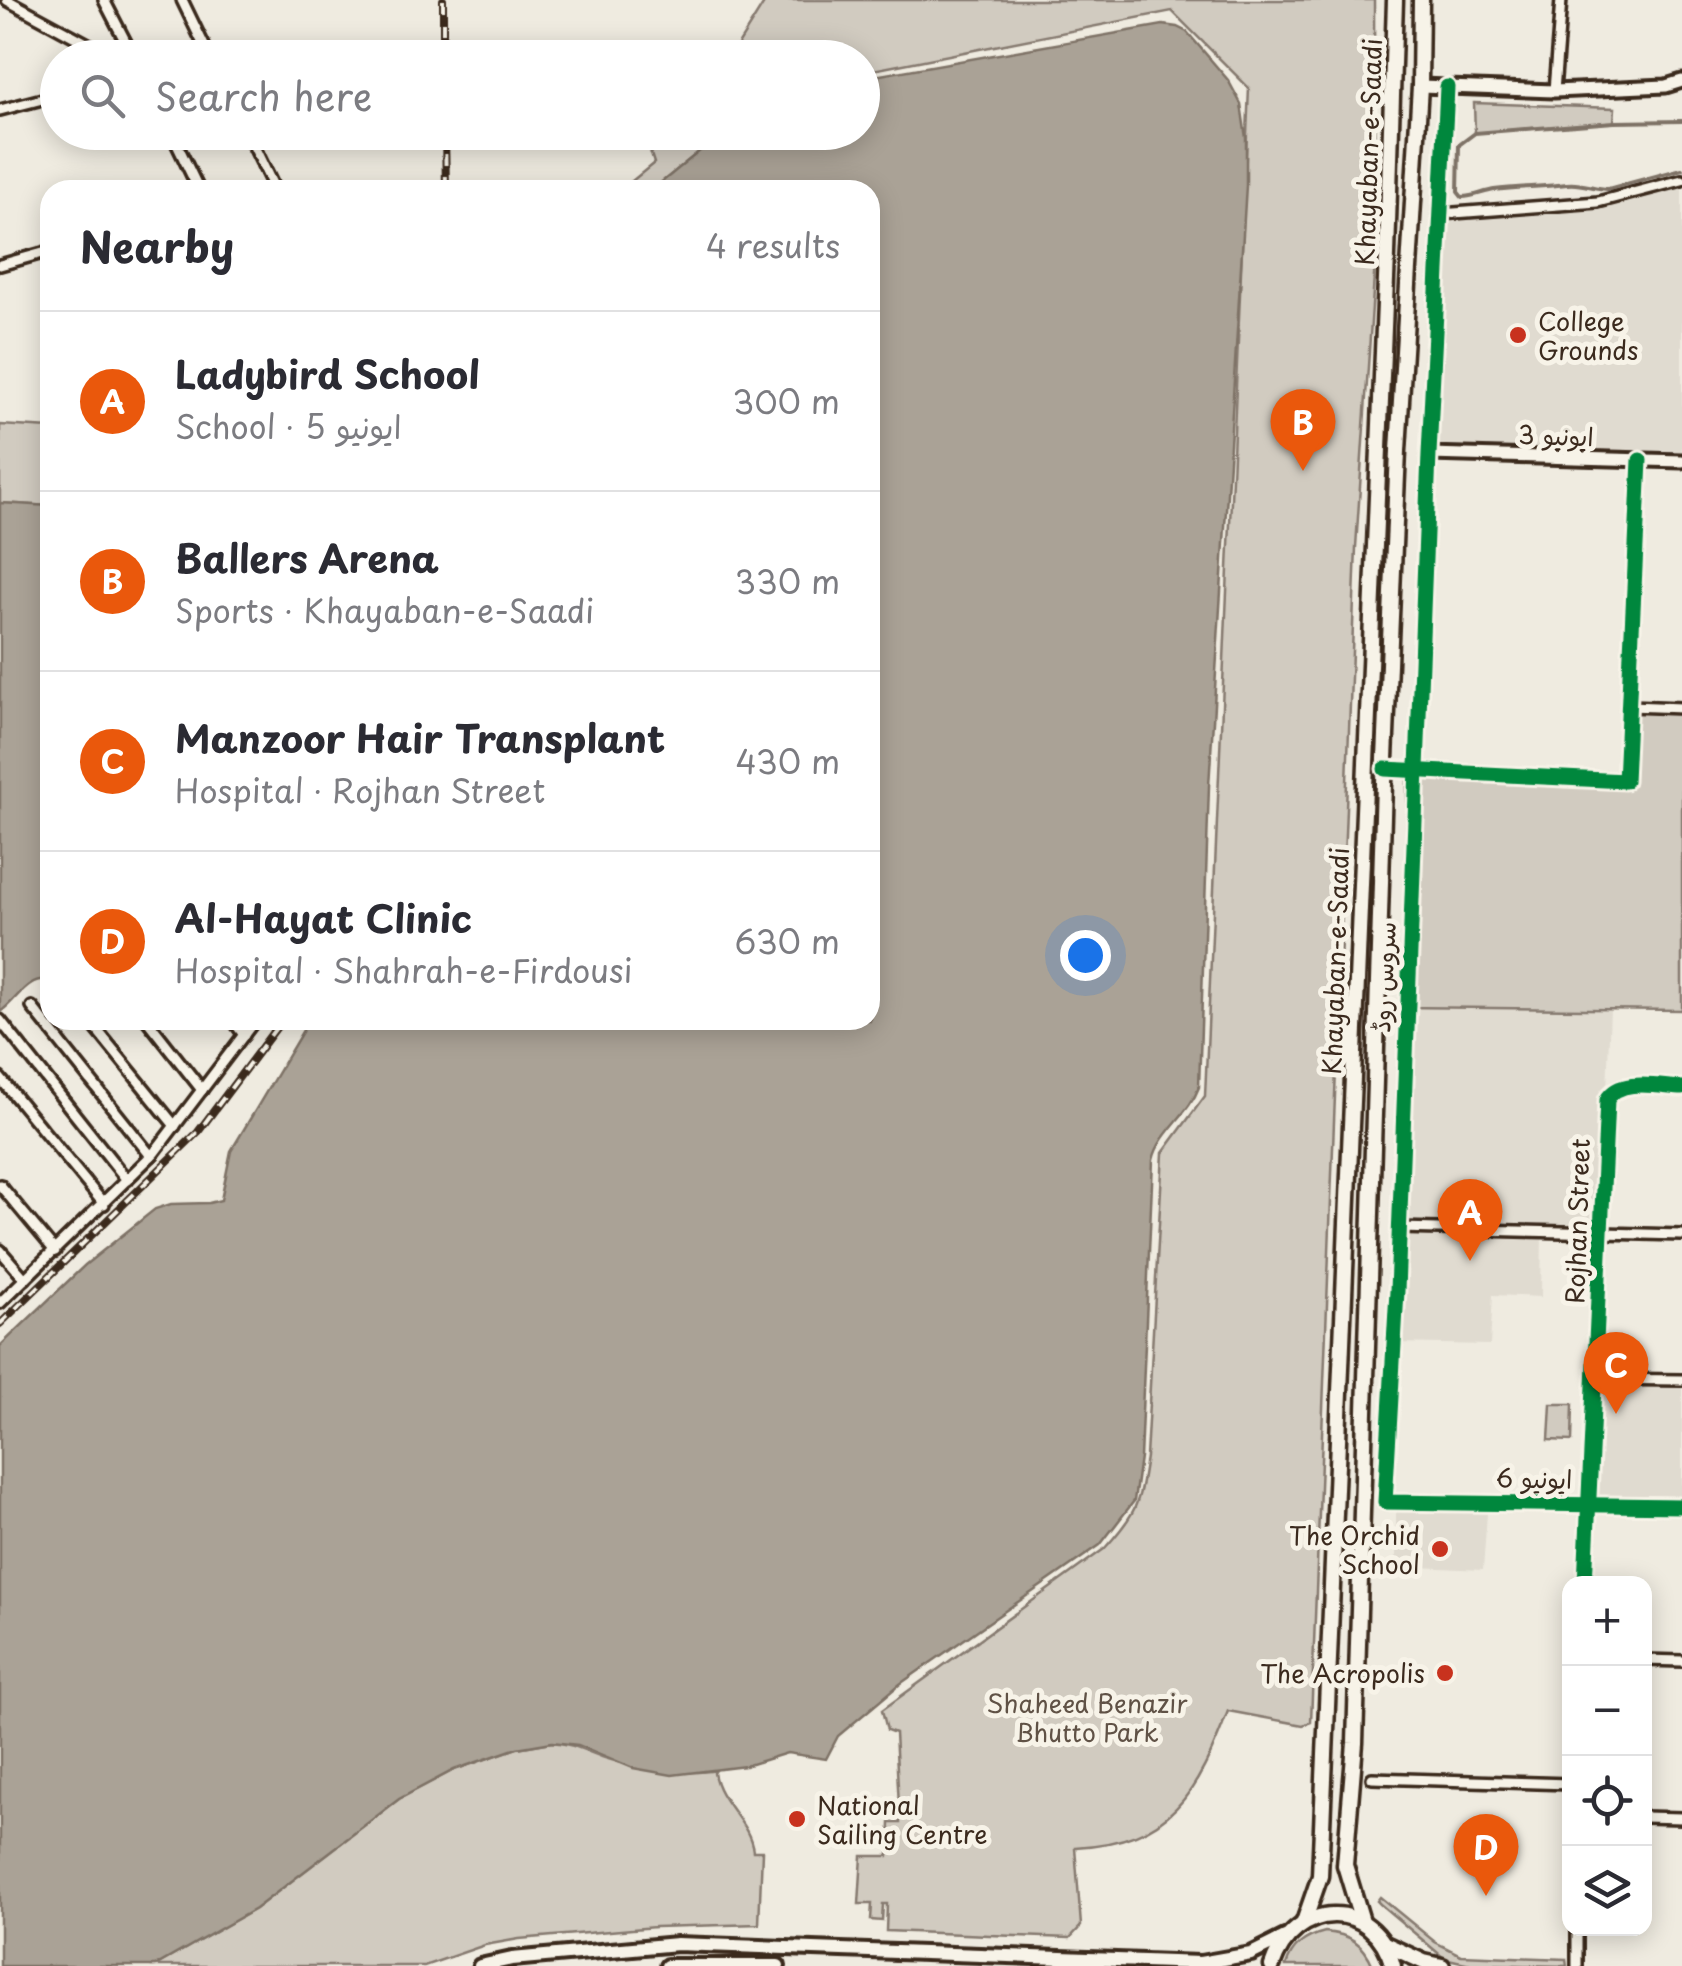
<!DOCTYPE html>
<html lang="en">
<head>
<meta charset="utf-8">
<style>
  :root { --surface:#fff; --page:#f7f7f7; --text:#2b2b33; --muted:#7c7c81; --line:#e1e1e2; --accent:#ea580c }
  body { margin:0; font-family:"Playpen Sans","Playpen Sans Arabic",sans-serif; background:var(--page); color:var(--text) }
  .controls { position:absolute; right:30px; bottom:30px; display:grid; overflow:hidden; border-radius:20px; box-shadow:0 5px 25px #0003 }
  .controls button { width:90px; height:90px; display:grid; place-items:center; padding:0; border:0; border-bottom:2px solid var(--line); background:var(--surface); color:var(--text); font:50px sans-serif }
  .you { position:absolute; left:1085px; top:955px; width:35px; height:35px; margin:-25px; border:8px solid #fff; border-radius:50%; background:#1a73e8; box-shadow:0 0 0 15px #1a73e833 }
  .badge { display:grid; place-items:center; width:65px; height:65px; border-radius:50%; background:var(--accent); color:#fff; font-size:32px; font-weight:700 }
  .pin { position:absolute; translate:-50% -82px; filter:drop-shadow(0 2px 5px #0008) }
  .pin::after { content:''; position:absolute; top:52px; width:35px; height:30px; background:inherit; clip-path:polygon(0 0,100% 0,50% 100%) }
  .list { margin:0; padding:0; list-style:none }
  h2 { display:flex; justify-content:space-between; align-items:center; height:130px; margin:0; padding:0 40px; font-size:42px }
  h2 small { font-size:32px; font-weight:400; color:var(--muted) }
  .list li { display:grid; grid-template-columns:65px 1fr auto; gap:30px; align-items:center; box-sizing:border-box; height:180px; padding:0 40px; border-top:2px solid var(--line) }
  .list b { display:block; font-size:38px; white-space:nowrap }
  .list p { margin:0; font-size:32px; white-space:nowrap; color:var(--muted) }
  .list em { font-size:32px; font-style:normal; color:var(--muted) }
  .icon { flex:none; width:55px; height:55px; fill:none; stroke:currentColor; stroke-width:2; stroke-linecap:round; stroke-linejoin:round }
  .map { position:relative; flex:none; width:1682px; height:1966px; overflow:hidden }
  .search { position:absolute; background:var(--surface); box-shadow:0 5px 25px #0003; left:40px; top:40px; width:840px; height:110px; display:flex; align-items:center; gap:25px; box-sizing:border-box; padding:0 35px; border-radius:55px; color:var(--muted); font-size:38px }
  .panel { position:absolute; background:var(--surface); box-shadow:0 5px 25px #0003; left:40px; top:180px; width:840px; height:850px; border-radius:30px }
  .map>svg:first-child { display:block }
</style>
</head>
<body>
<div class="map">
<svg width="1682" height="1966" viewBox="0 0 1682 1966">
  <rect width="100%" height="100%" fill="#efebe0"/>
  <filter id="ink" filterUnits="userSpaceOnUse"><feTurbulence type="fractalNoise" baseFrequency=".01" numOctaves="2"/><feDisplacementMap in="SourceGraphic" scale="20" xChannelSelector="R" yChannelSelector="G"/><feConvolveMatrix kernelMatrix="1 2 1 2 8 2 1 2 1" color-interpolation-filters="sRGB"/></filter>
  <g filter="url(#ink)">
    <!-- built -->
    <g fill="#e0dbd0">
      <polygon points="1682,180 1682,462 1429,454 1441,214 1598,202"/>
      <polygon points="1403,1007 1610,1008 1602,1232 1542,1231 1541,1297 1493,1295 1490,1345 1394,1343"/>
      <polygon points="1595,1379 1682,1380 1682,1510 1589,1508"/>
      <polygon points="1396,1511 1487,1513 1483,1570 1396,1566"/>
    </g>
    <!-- green -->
    <g fill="#d1cbc0" stroke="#867a6f" stroke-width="2.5">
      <path d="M766 0H1374L1375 261 1356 547 1311 1722 1303 1725 1228 1711C1197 1793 1172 1842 1075 1847L1081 1926 1070 1938 886 1931 887 1904H883L882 1921 871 1920 872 1904H859L862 1856H889L890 1823H900L895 1733 887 1730 882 1710 1104 1549C1137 1513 1139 1505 1146 1457L1163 1153 1205 1096 1249 88 1172 11 863 72 862 58H723L738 45Z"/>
      <polygon points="1474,103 1615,108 1614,122 1475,133"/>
      <polygon points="644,133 722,133 652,190 621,190 654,163"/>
      <polygon points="0,425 50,428 50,506 0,503"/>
      <polygon points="1630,706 1682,708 1682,1010 1403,1007 1407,776 1624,781"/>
      <polygon points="1551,1404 1573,1404 1572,1441 1549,1440"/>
      <path d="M552 1742C574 1744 585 1751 605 1758 635 1768 686 1776 716 1770L714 1773C719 1803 750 1822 753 1851H762L759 1924 655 1927 519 1939 485 1945 424 1966H155L255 1909 399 1799 454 1770 517 1748Z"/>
      <polygon points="1380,1897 1435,1942 1461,1955 1566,1959 1567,1966 1470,1964 1444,1958 1380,1904 1377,1901"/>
      <path d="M1325 1932C1349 1934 1364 1943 1373 1966H1286C1292 1946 1305 1937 1325 1932Z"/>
    </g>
    <!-- water -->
    <g fill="#aaa296" stroke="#7e7266" stroke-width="2.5">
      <path d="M1163 25 1177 27 1187 32 1228 80 1241 104 1246 138V185L1209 786 1199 1087C1189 1115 1160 1131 1153 1160L1140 1458 1134 1501 1100 1545 900 1684 838 1736 826 1759 787 1753 745 1766 672 1775 633 1768 578 1745 552 1742 517 1748 454 1770 399 1799 255 1909 155 1966H0V1346L85 1265 155 1209 171 1204 209 1203 221 1200 231 1151 309 1020H870V190H652L722 133 862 132 863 78Z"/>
      <path d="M0 503 50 506V980C26 976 18 1000 0 1012Z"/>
    </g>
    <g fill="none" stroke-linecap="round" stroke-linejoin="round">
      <!-- stream -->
      <path stroke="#7e7266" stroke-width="4" d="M1682 121 1614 122 1475 133 1459 145 1458 192 1462 197C1473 197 1483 192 1494 190 1518 187 1543 187 1567 184 1581 182 1594 189 1608 189L1682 169"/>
      <!-- minor casing -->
      <g stroke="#3b2a1e" stroke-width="16">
        <g id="minor">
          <polyline points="7,0 114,58"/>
          <polyline points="104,0 134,58"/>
          <polyline points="182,0 210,58"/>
          <polyline points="1554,91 1561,0"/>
          <polyline points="0,110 58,95"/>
          <polyline points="171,132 199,190"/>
          <polyline points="247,132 275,190"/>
          <polyline points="1441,214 1598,202 1682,180"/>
          <polyline points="0,265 50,251"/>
          <polyline points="1429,454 1397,1291 1385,1502 1682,1506"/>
          <polyline points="1630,706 1682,708"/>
          <polyline points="1385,769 1625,781 1640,460"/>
          <polyline points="32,1007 151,1156"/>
          <polyline points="0,1020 127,1180"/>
          <polyline points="89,1020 175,1126"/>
          <polyline points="147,1020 202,1090"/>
          <polyline points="233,1020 244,1035"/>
          <polyline points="0,1078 104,1204"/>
          <polyline points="0,1185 55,1251"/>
          <polyline points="1399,1228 1682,1235"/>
          <polyline points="0,1250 25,1279"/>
          <polyline points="0,1303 154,1153 255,1020"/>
          <polyline points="1595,1379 1682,1380"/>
          <path d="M1585 1584 1607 1100C1619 1077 1659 1087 1682 1088"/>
          <polyline points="1644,1660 1682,1661"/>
          <polyline points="1372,1778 1570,1784"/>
          <polyline points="1644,1817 1682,1818"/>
          <polyline points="1577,1966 1577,1928"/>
        </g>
      </g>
      <!-- tertiary casing -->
      <g stroke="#3b2a1e" stroke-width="19">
        <g id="tertiary">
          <polyline points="1420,86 1554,91 1666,86 1682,81"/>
          <polyline points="1447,87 1429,454 1682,461"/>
        </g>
      </g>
      <!-- secondary casing -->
      <g stroke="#3b2a1e" stroke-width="20">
        <g id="secondary">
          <polyline points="480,1966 512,1959 677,1944 1200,1963 1251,1954 1285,1937"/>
          <polyline points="667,1966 778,1966"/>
        </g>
      </g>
      <!-- primary casing -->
      <g stroke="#3b2a1e" stroke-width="21">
        <g id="primary">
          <polyline points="1362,1921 1345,1865 1355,1743 1384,783 1398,451 1420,86 1421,0"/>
          <polyline points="1304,1922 1320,1876 1387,255 1395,0"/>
          <polyline points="1385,1944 1424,1962 1442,1966"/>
          <path d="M1272 1966C1294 1900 1374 1896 1393 1966"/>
        </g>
      </g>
      <!-- minor -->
      <use href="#minor" stroke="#f7f3e8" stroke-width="9"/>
      <!-- tertiary -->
      <use href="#tertiary" stroke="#f7f3e8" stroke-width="11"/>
      <!-- secondary -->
      <use href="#secondary" stroke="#f7f3e8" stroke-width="12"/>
      <!-- primary -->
      <use href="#primary" stroke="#f7f3e8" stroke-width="14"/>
      <!-- rail casing -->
      <g stroke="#3b2a1e" stroke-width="8">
        <g id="rail">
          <polyline points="443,0 443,58"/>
          <polyline points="445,132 446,190"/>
          <polyline points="0,1324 198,1132 282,1020"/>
        </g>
      </g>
      <!-- rail -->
      <use href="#rail" stroke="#f7f3e8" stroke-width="4" stroke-dasharray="11" stroke-linecap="butt"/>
      <!-- cycleway casing -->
      <g stroke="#f7f3e8" stroke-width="21">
        <g id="cycleway">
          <polyline points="1447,87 1429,454 1397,1291 1385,1502 1682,1506"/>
          <polyline points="1385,769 1625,781 1640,460"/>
          <path d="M1585 1584 1607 1100C1619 1077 1659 1087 1682 1088"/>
        </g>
      </g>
      <!-- cycleway -->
      <use href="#cycleway" stroke="#00873e" stroke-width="15"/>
    </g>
  </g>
  <!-- markers -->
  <g fill="#c8321e" stroke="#f7f3e8" stroke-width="4">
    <circle cx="1518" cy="335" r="10"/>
    <circle cx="1440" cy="1549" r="10"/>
    <circle cx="1445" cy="1673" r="10"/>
    <circle cx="797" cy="1819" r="10"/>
  </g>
  <g text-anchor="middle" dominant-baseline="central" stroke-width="10" stroke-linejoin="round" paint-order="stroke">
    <!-- street labels -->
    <g font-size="25" fill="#3b2a1e" stroke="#f7f3e8">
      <text transform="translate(1368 152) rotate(-88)">Khayaban-e-Saadi</text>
      <text transform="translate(1556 435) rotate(2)">ایونیو 3</text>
      <text transform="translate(1335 961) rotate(-88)">Khayaban-e-Saadi</text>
      <text transform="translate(1383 977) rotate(-87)">سروس روڈ</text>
      <text transform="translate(1577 1221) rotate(-88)">Rojhan Street</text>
      <text transform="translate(1534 1478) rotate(1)">ایونیو 6</text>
    </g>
    <!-- poi labels -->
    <g font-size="25" fill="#3b2a1e" stroke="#f7f3e8" text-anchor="start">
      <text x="1538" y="321">College<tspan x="1538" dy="29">Grounds</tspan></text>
      <text x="1420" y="1535" text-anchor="end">The Orchid<tspan x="1420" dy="29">School</tspan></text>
      <text x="1425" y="1673" text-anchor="end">The Acropolis</text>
      <text x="817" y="1805">National<tspan x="817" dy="29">Sailing Centre</tspan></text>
    </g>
    <!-- park labels -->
    <g font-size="25" fill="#605246" stroke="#f7f3e8">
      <text x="1087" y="1703">Shaheed Benazir<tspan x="1087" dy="29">Bhutto Park</tspan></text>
    </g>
  </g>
</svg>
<div class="controls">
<button>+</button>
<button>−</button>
<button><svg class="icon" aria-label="locate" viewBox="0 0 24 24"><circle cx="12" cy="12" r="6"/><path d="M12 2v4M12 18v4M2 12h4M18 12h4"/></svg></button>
<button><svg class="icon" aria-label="layers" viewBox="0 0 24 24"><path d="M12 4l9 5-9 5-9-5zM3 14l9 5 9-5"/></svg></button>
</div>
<div class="you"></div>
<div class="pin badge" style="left:1470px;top:1261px">A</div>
<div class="pin badge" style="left:1303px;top:471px">B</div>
<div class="pin badge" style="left:1616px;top:1414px">C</div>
<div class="pin badge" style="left:1486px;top:1896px">D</div>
<div class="search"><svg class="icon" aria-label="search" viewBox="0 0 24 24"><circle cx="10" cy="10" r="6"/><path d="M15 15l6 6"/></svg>Search here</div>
<section class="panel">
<h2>Nearby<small>4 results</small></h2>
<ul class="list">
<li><span class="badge">A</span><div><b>Ladybird School</b><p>School · ایونیو 5</p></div><em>300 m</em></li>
<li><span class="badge">B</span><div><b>Ballers Arena</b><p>Sports · Khayaban-e-Saadi</p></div><em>330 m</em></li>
<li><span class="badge">C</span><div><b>Manzoor Hair Transplant</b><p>Hospital · Rojhan Street</p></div><em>430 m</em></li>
<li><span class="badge">D</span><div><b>Al-Hayat Clinic</b><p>Hospital · Shahrah-e-Firdousi</p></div><em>630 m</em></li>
</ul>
</section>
</div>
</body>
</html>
